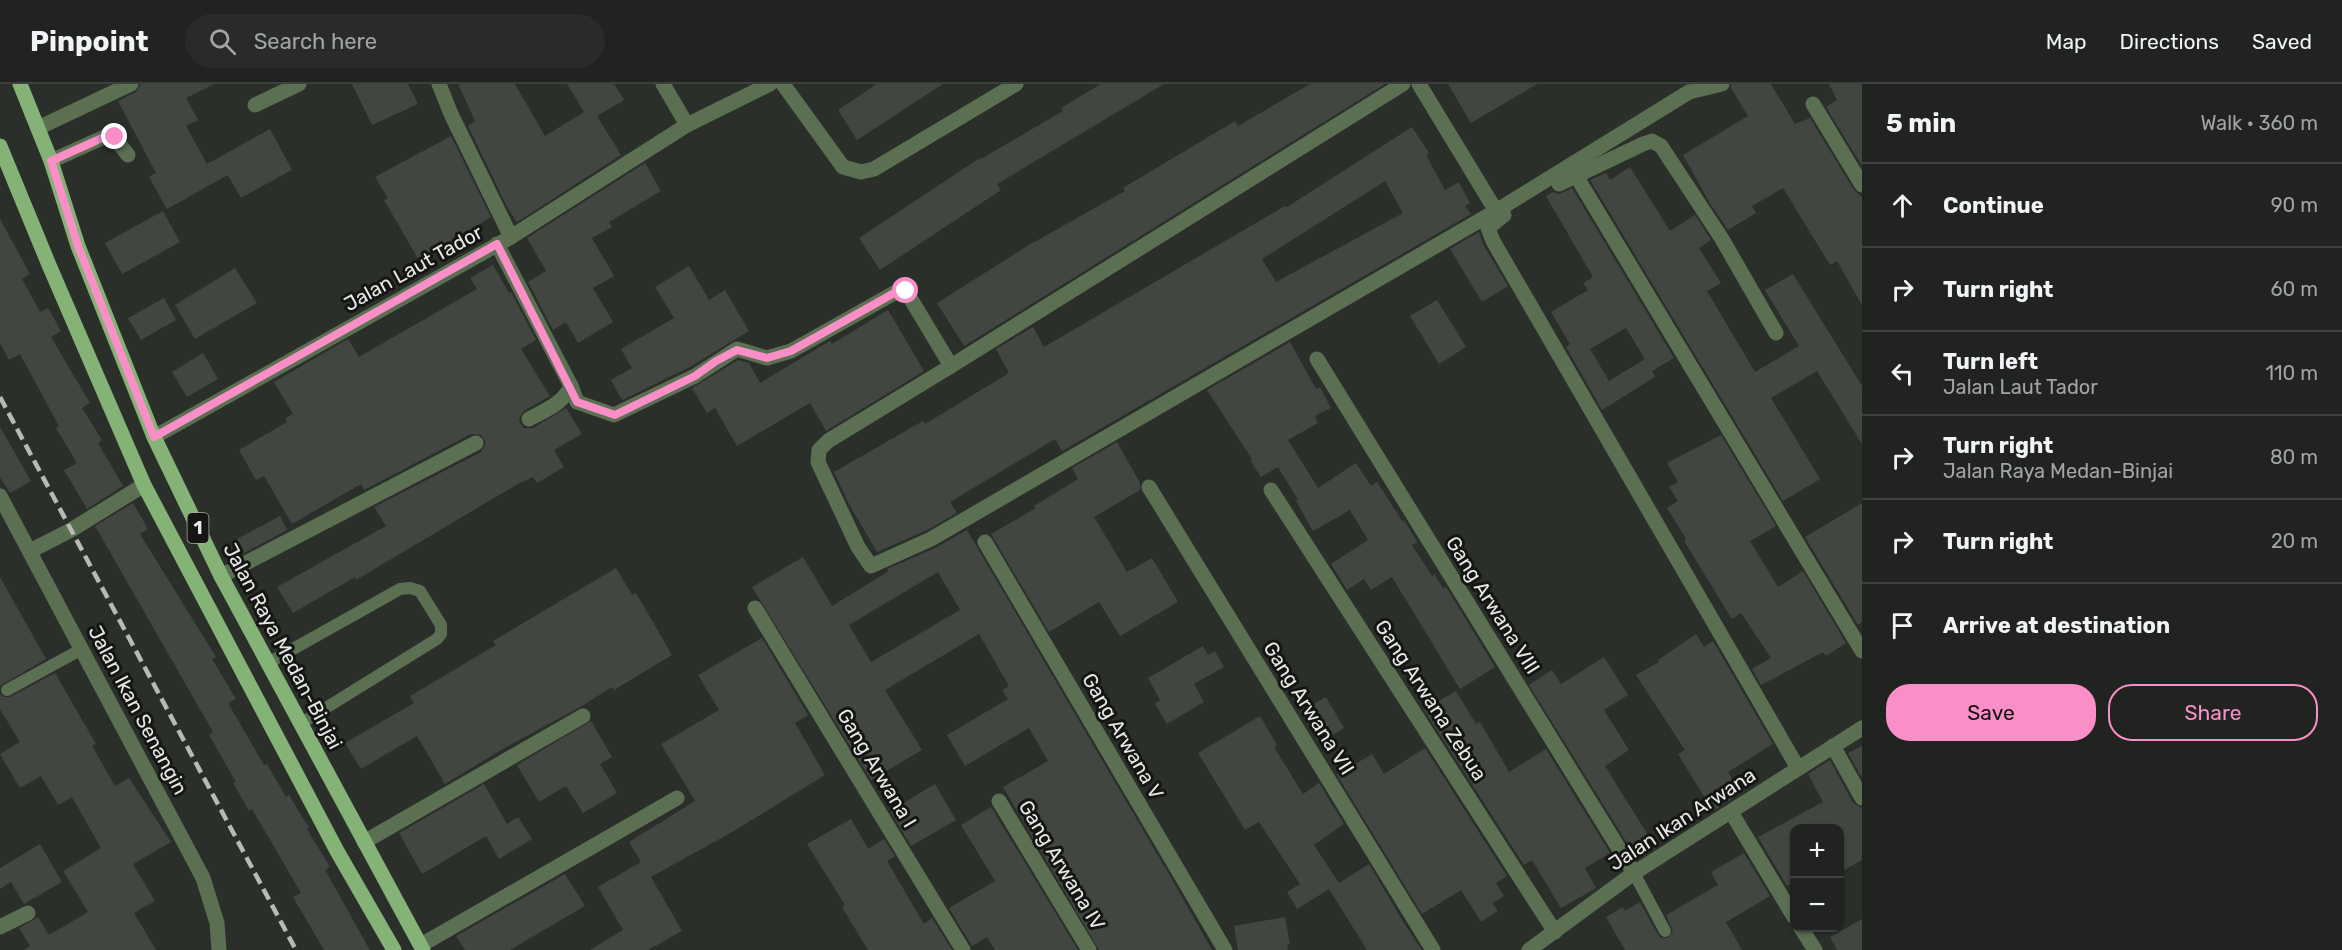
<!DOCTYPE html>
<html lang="en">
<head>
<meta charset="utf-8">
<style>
  :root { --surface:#202320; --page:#282b29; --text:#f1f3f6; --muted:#a2a4a5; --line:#3d403e; --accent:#fa8fc8 }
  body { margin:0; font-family:Rubik,sans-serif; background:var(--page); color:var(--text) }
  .controls { position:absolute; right:18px; bottom:18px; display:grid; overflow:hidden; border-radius:12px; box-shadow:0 2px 4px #0004 }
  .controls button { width:54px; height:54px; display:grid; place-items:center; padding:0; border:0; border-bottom:2px solid var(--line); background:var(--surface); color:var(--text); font:30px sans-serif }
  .stop { position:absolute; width:18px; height:18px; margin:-14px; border:4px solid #fa8fc8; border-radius:50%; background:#fff }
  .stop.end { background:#fa8fc8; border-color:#fff; box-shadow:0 2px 6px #0008 }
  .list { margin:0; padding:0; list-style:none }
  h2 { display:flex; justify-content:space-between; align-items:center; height:78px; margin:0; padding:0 24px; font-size:26px }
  h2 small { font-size:20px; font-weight:400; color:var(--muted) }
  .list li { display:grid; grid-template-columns:39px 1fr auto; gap:18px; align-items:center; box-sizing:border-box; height:84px; padding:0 24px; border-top:2px solid var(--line) }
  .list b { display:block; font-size:22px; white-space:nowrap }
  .list p { margin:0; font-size:20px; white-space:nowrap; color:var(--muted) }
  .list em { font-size:20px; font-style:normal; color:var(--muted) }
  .actions { display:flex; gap:12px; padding:18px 24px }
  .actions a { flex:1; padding:14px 0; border:2px solid var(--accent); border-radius:24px; text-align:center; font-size:21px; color:var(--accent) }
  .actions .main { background:var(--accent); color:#111 }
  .icon { flex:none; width:33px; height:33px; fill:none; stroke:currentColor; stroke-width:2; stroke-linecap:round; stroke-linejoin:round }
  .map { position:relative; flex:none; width:1862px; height:866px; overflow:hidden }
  header { display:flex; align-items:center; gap:36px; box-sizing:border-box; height:84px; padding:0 30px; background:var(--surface); border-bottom:2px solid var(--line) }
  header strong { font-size:28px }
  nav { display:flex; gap:33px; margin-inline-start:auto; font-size:21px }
  .search { width:420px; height:54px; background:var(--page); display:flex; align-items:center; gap:15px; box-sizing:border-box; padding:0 21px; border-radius:33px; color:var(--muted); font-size:22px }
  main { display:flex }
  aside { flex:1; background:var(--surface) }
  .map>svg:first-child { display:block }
</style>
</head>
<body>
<header>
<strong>Pinpoint</strong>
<div class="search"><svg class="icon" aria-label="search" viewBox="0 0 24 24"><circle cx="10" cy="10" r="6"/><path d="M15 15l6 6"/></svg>Search here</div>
<nav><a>Map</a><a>Directions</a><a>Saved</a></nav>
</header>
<main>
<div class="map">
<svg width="1862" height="866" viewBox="0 0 1862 866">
  <rect width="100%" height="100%" fill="#2b2f2a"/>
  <!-- building -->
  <g fill="#424641" fill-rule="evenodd">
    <polygon points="141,0 214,0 186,14 198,36 186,42 207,80 270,45 292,86 241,114 228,91 167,125 149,93 156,89 118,17 136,8"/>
    <polygon points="352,0 408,0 418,20 372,41"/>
    <polygon points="458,0 515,0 545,52 584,28 567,0 614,0 624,16 597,32 621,71 517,138 507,123 468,42 475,37"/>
    <polygon points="877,0 943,0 857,56 838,26"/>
    <polygon points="1101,0 1164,0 997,100 1001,106 880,186 859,154 980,74 981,75 1063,27 1061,24"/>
    <polygon points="1310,0 1385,0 964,262 937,219 1029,161 1125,107 1123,104 1235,37 1238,42"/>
    <polygon points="1448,0 1537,0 1471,39"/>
    <polygon points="1731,0 1771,0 1795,40 1810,34 1854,106 1862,113 1862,221 1837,177 1830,181 1783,104 1752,122 1756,129 1728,146 1711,121 1683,71 1748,32 1731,4"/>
    <polygon points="1829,0 1862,0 1862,82 1826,23 1837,16"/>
    <path d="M1412 43 1429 69 1426 71 1445 106 1459 98 1470 119 1465 122 1471 130 1062 367 1055 355 950 418 957 429 927 446 877 468 850 422 834 388 923 337 925 340 1009 289 996 265 1033 243 1044 263 1285 122 1287 123ZM1385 97 1403 129 1276 198 1262 175Z"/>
    <polygon points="451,52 491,133 420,178 384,116 388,114 375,93"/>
    <polygon points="645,79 661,107 609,138 612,143 592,154 614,192 593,204 613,238 578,259 566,238 553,246 528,198 546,187 527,154"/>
    <polygon points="1630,83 1670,147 1695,131 1711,156 1699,164 1721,199 1707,207 1755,288 1799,262 1765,206 1793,190 1862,302 1862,360 1817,287 1771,314 1820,395 1783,417 1590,96 1606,89 1610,96"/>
    <path d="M1572 104 1674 274 1652 287 1655 293 1602 326 1566 263 1570 260 1551 228 1588 206 1583 199 1593 193 1546 112 1553 108 1559 110ZM1626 244 1645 275 1609 297 1590 265Z"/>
    <polygon points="163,127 180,158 122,190 105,159"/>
    <polygon points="0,135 30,190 22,195 40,228 48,224 61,247 51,253 90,319 82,324 102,356 98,359 123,402 87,425 64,386 77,379 56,344 59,342 20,270 9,276 0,259"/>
    <polygon points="1479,148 1484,162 1508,202 1482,218 1450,165"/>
    <polygon points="493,181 509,209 511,208 536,256 521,265 550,312 524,327 519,334 520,339 524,344 533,344 566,324 582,350 554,366 564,383 537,399 533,393 516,401 356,496 355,493 293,529 277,503 386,442 374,423 481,368 486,359 481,351 471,350 364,406 361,400 292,440 264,392 256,396 239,366 287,338 285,335 293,330 274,298 348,255 359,273 477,205 470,194"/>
    <polygon points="689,182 709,216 725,206 749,247 690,283 622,316 611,296 632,284 621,265 674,234 655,203"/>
    <polygon points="235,184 257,219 195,255 175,221"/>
    <polygon points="164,214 176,236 141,256 128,234"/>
    <polygon points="1437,216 1466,263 1439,280 1410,232"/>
    <polygon points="888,226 924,287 826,347 810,319 737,362 715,324 707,329 692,304 738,276 749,279 760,299 830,257 832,260"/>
    <polygon points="1290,258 1316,305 1320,303 1331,324 1315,332 1318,339 1288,356 1318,404 1356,379 1371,402 1377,398 1403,438 1404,436 1417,458 1412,461 1432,492 1434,490 1443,504 1446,503 1495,583 1460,605 1392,493 1371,506 1364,495 1347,506 1331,480 1368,456 1350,426 1313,447 1296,417 1298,416 1278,383 1261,393 1250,376 1252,375 1207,306"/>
    <polygon points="203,269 218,295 187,313 172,288"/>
    <polygon points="0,343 31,397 10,409 0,393"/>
    <polygon points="1721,351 1776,442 1750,457 1778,503 1803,487 1846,559 1826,572 1823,568 1761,601 1752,585 1771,574 1741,529 1732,535 1684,457 1686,455 1667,424 1678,417 1669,403 1678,398 1667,379"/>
    <polygon points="1117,358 1140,399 1140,406 1094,433 1127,488 1152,474 1178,518 1120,552 1099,518 1049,548 991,450 1036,424 1034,422 1078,395 1072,384"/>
    <polygon points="133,419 148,445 140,450 216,573 212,575 236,615 228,619 264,681 267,680 286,713 289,711 309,744 307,745 330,783 325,786 370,866 324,866 293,813 301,809 252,725 249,727 233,699 236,698 209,651 213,648 95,442"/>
    <polygon points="1862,419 1862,538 1858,541 1805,453"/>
    <polygon points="280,432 287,446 244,469 237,455"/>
    <path d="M967 446 1170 792 1212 866H1099L1003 703 1048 677 1029 644 965 682 947 651 1008 615 1002 606 1009 602 979 550 885 606 922 666 871 696 752 503 803 473 832 522 889 487 887 485 935 464ZM938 488 960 526 871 578 849 541Z"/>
    <polygon points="616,484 632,511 636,509 672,571 614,606 612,603 582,622 506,663 445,700 417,652 361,685 345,659 414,619 410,612 496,561 493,557"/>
    <polygon points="0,493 46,575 0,602"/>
    <polygon points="1696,550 1704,563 1713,557 1773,660 1728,688 1741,709 1713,727 1678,670 1685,666 1636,591 1659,578 1658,576"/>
    <polygon points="762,554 808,631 795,639 825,691 734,747 651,793 682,847 648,866 590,866 623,846 598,803 641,778 629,758 695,717 661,660 719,626 698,591"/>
    <polygon points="1203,562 1208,571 1215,567 1224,583 1194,600 1204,618 1167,640 1155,620 1160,616 1148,594"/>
    <polygon points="1604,573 1628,611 1604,626 1629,666 1605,682 1656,764 1637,775 1529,601 1552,586 1561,600"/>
    <polygon points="55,589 96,660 92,662 115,702 129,694 171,758 133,780 155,817 134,829 156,866 24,866 30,862 19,844 38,833 49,851 88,828 63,787 101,764 72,713 58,721 41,692 20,704 0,670 20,658 0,625 0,610 3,613 10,613"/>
    <polygon points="1456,607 1476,640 1480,638 1509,688 1546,665 1610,769 1585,784 1596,804 1561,824 1532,776 1524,781 1424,626"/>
    <polygon points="1326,613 1344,644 1319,659 1300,628"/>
    <polygon points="1260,632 1277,661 1274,663 1303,710 1319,699 1344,740 1314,761 1339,799 1297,825 1287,808 1300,800 1259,738 1245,746 1198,669"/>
    <polygon points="591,637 612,673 600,680 617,709 583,729 566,702 539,718 517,681"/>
    <polygon points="1862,662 1862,694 1848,669"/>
    <polygon points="1425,664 1507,792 1496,799 1504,812 1492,819 1498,827 1481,838 1461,806 1422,830 1337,691 1372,670 1384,690"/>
    <polygon points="1830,676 1853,719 1862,724 1862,776 1839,789 1839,744 1794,744 1794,798 1787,802 1758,753 1823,718 1808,690"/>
    <polygon points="484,700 507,740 518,733 532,755 499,775 486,752 422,790 399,749"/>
    <polygon points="935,700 956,736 911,762 890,727"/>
    <polygon points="991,723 1078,866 995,866 987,853 972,862 949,824 995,797 961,741"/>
    <polygon points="851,735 868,765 884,755 895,772 887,777 924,840 932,834 952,866 868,866 842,823 845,821 807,760"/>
    <polygon points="40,760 62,798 24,820 11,798 0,805 0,784"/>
    <polygon points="1744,769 1770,812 1726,838 1742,866 1625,866 1606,833 1623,823 1625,827 1640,818 1658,851 1661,854 1668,854 1673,847 1666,831 1718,801 1711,788"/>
    <polygon points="1369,780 1405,841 1422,866 1367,866 1329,805"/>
    <polygon points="565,790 585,822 510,866 465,866 456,852"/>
    <polygon points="1285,833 1290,860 1287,861 1288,866 1238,866 1234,842"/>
    <polygon points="1862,835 1862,866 1837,866 1830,853"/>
  </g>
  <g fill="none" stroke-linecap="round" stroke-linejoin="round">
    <!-- lane -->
    <g stroke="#5b7053" stroke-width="12">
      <polyline points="268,579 400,505 410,504 420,507 441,541 441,550 437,555 300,640"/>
      <polyline points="7,606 82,565"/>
      <polyline points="1634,789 1665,847"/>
    </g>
    <!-- street -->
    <g stroke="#5b7053" stroke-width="15">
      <polyline points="439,0 451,30 511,153"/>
      <polyline points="663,0 687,41"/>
      <polyline points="783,0 843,83 861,88 874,85 1016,0"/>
      <polyline points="1403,0 951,282 828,357 819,366 818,378 858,463 871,482 931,455 1496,127 1689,8 1722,0"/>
      <polyline points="1419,0 1496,127"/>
      <polyline points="1813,20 1862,101"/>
      <polyline points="255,21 299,0"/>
      <polyline points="38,44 131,0"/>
      <polyline points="51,77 111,50 128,71"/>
      <polyline points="1575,90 1862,567"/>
      <polyline points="1559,100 1643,60 1652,57 1661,62 1722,155 1776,249"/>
      <polyline points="1504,131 1488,144 1493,157 1798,684"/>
      <path d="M497 160 571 302C563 320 545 326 529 335"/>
      <polyline points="1317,275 1634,789"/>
      <polyline points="571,302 577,318 614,331 695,292 737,265 767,274 791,267 896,208 906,207 951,282"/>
      <polyline points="154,353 511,153 687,41 770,0"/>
      <polyline points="1149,403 1433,866"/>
      <polyline points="1271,406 1555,848"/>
      <polyline points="0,412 203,794 217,839 219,866"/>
      <polyline points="985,458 1225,866"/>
      <polyline points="30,467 71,446 144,401"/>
      <polyline points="221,492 476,359"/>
      <polyline points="755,524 963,866"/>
      <polyline points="1833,662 1862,714"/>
      <polyline points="999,717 1089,866"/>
      <polyline points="1731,728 1794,833"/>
      <polyline points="364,758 583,632"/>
      <polyline points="0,843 28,829"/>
      <polyline points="1801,844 1815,866"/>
      <polyline points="421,861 677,714"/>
      <polyline points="1529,866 1634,789 1862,644"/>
    </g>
    <!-- primary -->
    <g stroke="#85b276" stroke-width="15">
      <polyline points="20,0 51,77 78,162 154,353 221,492 423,866"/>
      <polyline points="0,62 49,181 144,401 337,767 394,866"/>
    </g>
    <!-- rail -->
    <polyline stroke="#b7bab6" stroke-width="4.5" stroke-dasharray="12 6" stroke-linecap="butt" points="0,313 296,866"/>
  </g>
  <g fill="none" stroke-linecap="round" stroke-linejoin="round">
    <!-- route -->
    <polyline stroke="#fa8fc8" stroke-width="8" points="115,53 111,50 51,77 78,162 154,353 497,160 577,318 615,331 695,292 716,277 737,266 767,274 791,267 896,208 906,207"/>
  </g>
  <g text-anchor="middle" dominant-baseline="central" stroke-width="6" stroke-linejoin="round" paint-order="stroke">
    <!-- shield labels -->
    <rect fill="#151614" stroke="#a7aaa6" stroke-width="1.5" x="187.5" y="429" width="21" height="30" rx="4.5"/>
    <g font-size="18" font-weight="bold" fill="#e6e9e5">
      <text x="198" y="444">1</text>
    </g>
    <!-- street labels -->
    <g font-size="20" fill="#e6e9e5" stroke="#151614">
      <text transform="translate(413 184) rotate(-29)">Jalan Laut Tador</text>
      <text transform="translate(1493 521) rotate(58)">Gang Arwana VIII</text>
      <text transform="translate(283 562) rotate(62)">Jalan Raya Medan-Binjai</text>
      <text transform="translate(1431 616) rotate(57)">Gang Arwana Zebua</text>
      <text transform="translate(1309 624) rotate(58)">Gang Arwana VII</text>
      <text transform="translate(138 626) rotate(62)">Jalan Ikan Senangin</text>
      <text transform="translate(1123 652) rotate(60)">Gang Arwana V</text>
      <text transform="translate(877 684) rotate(59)">Gang Arwana I</text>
      <text transform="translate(1682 735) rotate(-33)">Jalan Ikan Arwana</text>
      <text transform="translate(1062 781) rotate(59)">Gang Arwana IV</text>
    </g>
  </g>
</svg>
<div class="controls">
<button>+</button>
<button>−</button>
</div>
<div class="stop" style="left:906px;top:207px"></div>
<div class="stop end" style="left:115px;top:53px"></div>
</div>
<aside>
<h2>5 min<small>Walk · 360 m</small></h2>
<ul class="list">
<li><svg class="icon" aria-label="ahead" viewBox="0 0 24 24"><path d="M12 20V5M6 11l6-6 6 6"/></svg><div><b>Continue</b></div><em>90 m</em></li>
<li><svg class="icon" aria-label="right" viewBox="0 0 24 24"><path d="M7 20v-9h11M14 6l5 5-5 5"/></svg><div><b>Turn right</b></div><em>60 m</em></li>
<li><svg class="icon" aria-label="left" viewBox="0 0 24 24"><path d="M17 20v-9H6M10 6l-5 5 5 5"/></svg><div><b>Turn left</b><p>Jalan Laut Tador</p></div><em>110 m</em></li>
<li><svg class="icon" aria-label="right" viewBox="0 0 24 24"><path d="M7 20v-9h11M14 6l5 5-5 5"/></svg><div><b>Turn right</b><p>Jalan Raya Medan-Binjai</p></div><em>80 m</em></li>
<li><svg class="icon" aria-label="right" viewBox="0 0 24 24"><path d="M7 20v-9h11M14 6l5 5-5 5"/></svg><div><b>Turn right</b></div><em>20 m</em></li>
<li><svg class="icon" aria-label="arrive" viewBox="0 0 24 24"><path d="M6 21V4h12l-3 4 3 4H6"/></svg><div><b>Arrive at destination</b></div></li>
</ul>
<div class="actions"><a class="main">Save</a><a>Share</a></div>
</aside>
</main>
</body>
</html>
